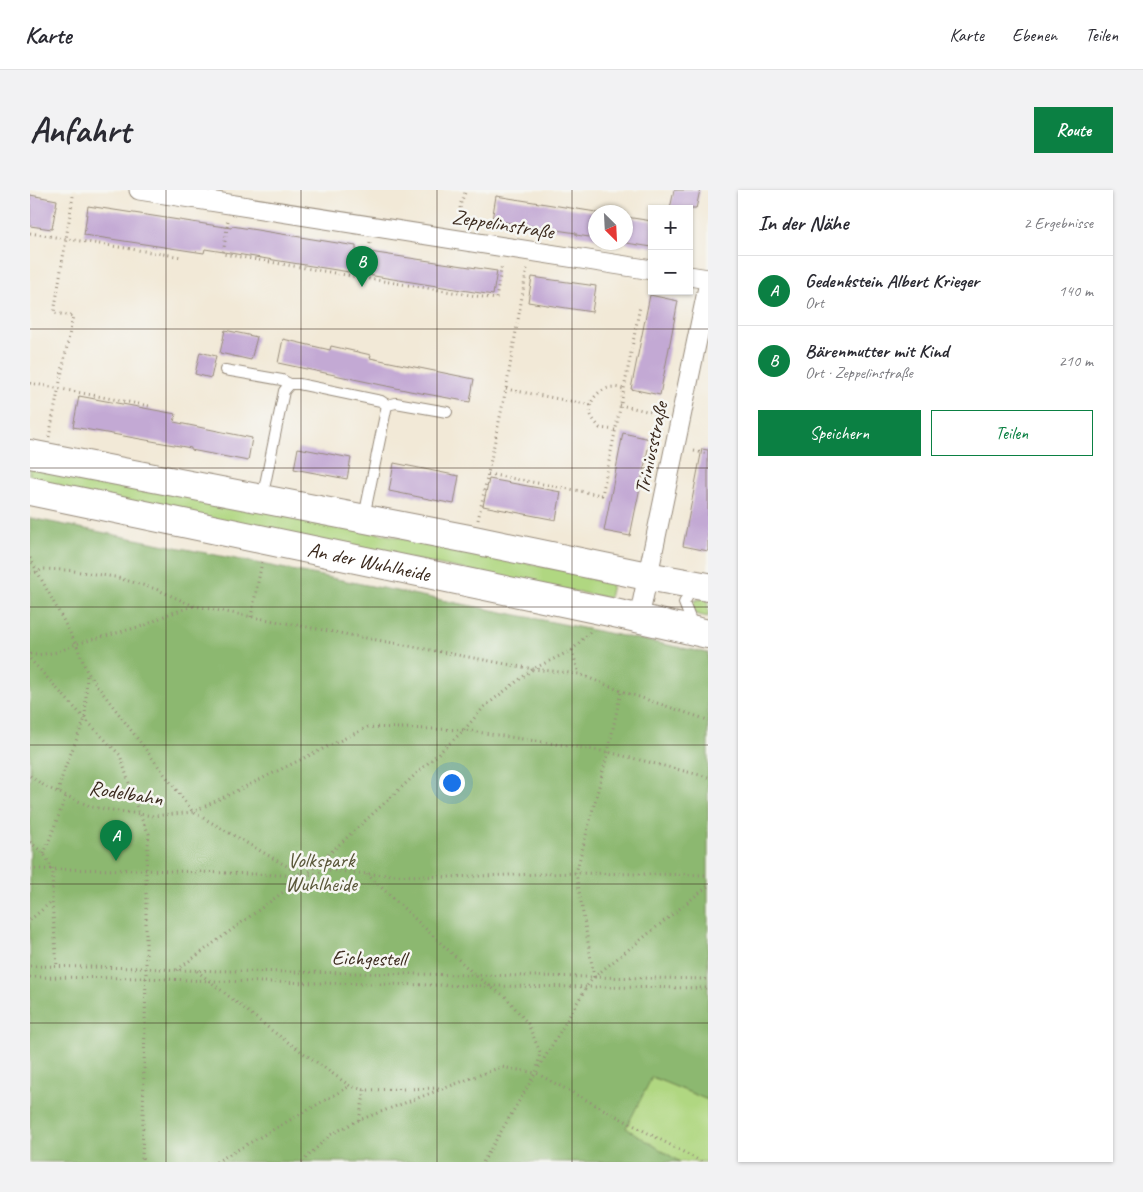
<!DOCTYPE html>
<html lang="de">
<head>
<meta charset="utf-8">
<style>
  :root { --surface:#fff; --page:#f2f2f3; --text:#2b2b33; --muted:#7c7c81; --line:#e1e1e2; --accent:#0b8043 }
  body { margin:0; font-family:Caveat,sans-serif; background:var(--page); color:var(--text) }
  .controls { position:absolute; right:15px; top:15px; display:grid; overflow:hidden; border-radius:0px; box-shadow:0 1px 4px #0004 }
  .controls button { width:45px; height:45px; display:grid; place-items:center; padding:0; border:0; border-bottom:1px solid var(--line); background:var(--surface); color:var(--text); font:25px sans-serif }
  .compass { position:absolute; left:558px; top:15px; width:45px; height:45px; border-radius:50%; background:var(--surface); box-shadow:0 1px 4px #0004; rotate:156deg }
  .you { position:absolute; left:421px; top:592px; width:18px; height:18px; margin:-12px; border:4px solid #fff; border-radius:50%; background:#1a73e8; box-shadow:0 0 0 8px #1a73e833 }
  .badge { display:grid; place-items:center; width:32px; height:32px; border-radius:50%; background:var(--accent); color:#fff; font-size:16px; font-weight:700 }
  .pin { position:absolute; translate:-50% -41px; filter:drop-shadow(0 1px 2px #0008) }
  .pin::after { content:''; position:absolute; top:26px; width:18px; height:15px; background:inherit; clip-path:polygon(0 0,100% 0,50% 100%) }
  .list { margin:0; padding:0; list-style:none }
  h2 { display:flex; justify-content:space-between; align-items:center; height:65px; margin:0; padding:0 20px; font-size:21px }
  h2 small { font-size:16px; font-weight:400; color:var(--muted) }
  .list li { display:grid; grid-template-columns:32px 1fr auto; gap:15px; align-items:center; box-sizing:border-box; height:70px; padding:0 20px; border-top:1px solid var(--line) }
  .list b { display:block; font-size:19px; white-space:nowrap }
  .list p { margin:0; font-size:16px; white-space:nowrap; color:var(--muted) }
  .list em { font-size:16px; font-style:normal; color:var(--muted) }
  .actions { display:flex; gap:10px; padding:15px 20px }
  .actions a { flex:1; padding:11px 0; border:1px solid var(--accent); border-radius:0px; text-align:center; font-size:18px; color:var(--accent) }
  .actions .main { background:var(--accent); color:#fff }
  .map { position:relative; flex:none; width:678px; height:972px; overflow:hidden; border-radius:0px }
  header { display:flex; align-items:center; gap:30px; box-sizing:border-box; height:70px; padding:0 25px; background:var(--surface); border-bottom:1px solid var(--line) }
  header strong { font-size:24px }
  nav { display:flex; gap:28px; margin-inline-start:auto; font-size:18px }
  .intro { display:flex; align-items:center; justify-content:space-between; box-sizing:border-box; height:120px; padding:0 30px }
  h1 { margin:0; font-size:35px }
  .button { padding:12px 22px; border-radius:0px; background:var(--accent); color:#fff; font-size:18px; font-weight:700 }
  main { display:flex; gap:30px; padding:0 30px }
  aside { flex:1; background:var(--surface); border-radius:0px; box-shadow:0 1px 4px #0004 }
  .map>svg:first-child { display:block }
</style>
</head>
<body>
<header>
<strong>Karte</strong>
<nav><a>Karte</a><a>Ebenen</a><a>Teilen</a></nav>
</header>
<div class="intro"><h1>Anfahrt</h1><a class="button">Route</a></div>
<main>
<div class="map">
<svg width="678" height="972" viewBox="0 0 678 972">
  <rect width="100%" height="100%" fill="#f6f6f2"/>
  <filter id="ink" filterUnits="userSpaceOnUse"><feTurbulence type="fractalNoise" baseFrequency=".02" numOctaves="2"/><feDisplacementMap in="SourceGraphic" scale="10" xChannelSelector="R" yChannelSelector="G"/><feConvolveMatrix kernelMatrix="1 2 1 2 8 2 1 2 1" color-interpolation-filters="sRGB"/></filter>
  <filter id="wash" filterUnits="userSpaceOnUse"><feTurbulence type="fractalNoise" baseFrequency=".0096" numOctaves="4" result="noise"/><feDisplacementMap in="SourceGraphic" scale="20" xChannelSelector="R" yChannelSelector="G"/><feGaussianBlur stdDeviation="1.12" result="paint"/><feColorMatrix in="noise" values="0 0 0 0 0 0 0 0 0 0 0 0 0 0 0 0 0 1.4 0 .05"/><feComposite in="paint" operator="in"/></filter>
  <g filter="url(#wash)">
    <rect width="100%" height="100%" fill="#f2e9d7"/>
    <!-- green -->
    <g fill="#b0d781" stroke="#768050">
      <polygon points="0,274 583,390 579,408 547,402 0,293"/>
      <polygon points="676,408 678,408 678,427 665,424 663,419 662,414 666,410"/>
      <polygon points="622,887 678,910 678,972 650,972 595,938"/>
    </g>
    <!-- forest -->
    <polygon fill="#8cb86f" stroke="#647146" points="0,328 678,463 678,910 622,887 596,938 650,972 0,972"/>
    <g id="blocks">
      <!-- building -->
      <g fill="#c3a9d4">
        <polygon points="644,0 670,0 666,19 640,19"/>
        <polygon points="0,5 27,10 22,39 0,36"/>
        <polygon points="466,6 566,22 566,48 546,45 546,43 462,30"/>
        <polygon points="58,16 201,38 202,36 326,56 326,60 467,81 463,105 175,59 174,63 54,45"/>
        <polygon points="596,27 622,31 622,57 596,53"/>
        <polygon points="502,87 566,96 562,122 498,112"/>
        <polygon points="620,105 648,111 630,205 601,199"/>
        <polygon points="195,140 227,147 221,170 190,163"/>
        <polygon points="253,149 300,160 301,156 341,165 340,168 444,189 440,212 380,201 248,173"/>
        <polygon points="170,162 186,166 181,188 165,184"/>
        <polygon points="49,206 146,224 144,232 222,248 218,271 161,260 161,258 43,237"/>
        <polygon points="593,243 620,249 600,346 574,341"/>
        <polygon points="268,258 321,268 317,289 264,279"/>
        <polygon points="672,259 678,260 678,361 653,356"/>
        <polygon points="364,273 429,286 424,314 359,301"/>
        <polygon points="459,289 531,302 526,330 453,316"/>
      </g>
    </g>
  </g>
  <g filter="url(#ink)">
    <use href="#blocks" fill-opacity="0" stroke="#968a7a" stroke-width="1"/>
    <g fill="none" stroke-linecap="round" stroke-linejoin="round">
      <!-- service casing -->
      <g stroke="#968a7a" stroke-width="12">
        <g id="service">
          <polyline points="195,180 252,190 260,194 269,194 351,211 357,215 366,213 417,222"/>
          <polyline points="232,309 254,201 260,194"/>
          <polyline points="334,327 357,215"/>
          <polyline points="664,438 654,413 659,404 668,402"/>
        </g>
      </g>
      <!-- minor casing -->
      <g stroke="#968a7a" stroke-width="21">
        <g id="minor">
          <polyline points="109,0 622,80"/>
          <polyline points="659,86 678,89"/>
          <polyline points="609,428 678,97"/>
        </g>
      </g>
      <!-- secondary casing -->
      <g stroke="#968a7a" stroke-width="30">
        <g id="secondary">
          <polyline points="0,264 444,350 617,386 678,397"/>
          <path id="s1" d="M0 301 580 422 678 444"/>
        </g>
      </g>
      <!-- path -->
      <g stroke="#968a7a" stroke-width="3" stroke-dasharray="1 4" stroke-linecap="butt">
        <polyline points="198,31 193,64 334,88"/>
        <polyline points="431,33 430,15 436,0"/>
        <polyline points="0,43 152,67"/>
        <polyline points="340,53 334,88 466,109 472,74"/>
        <polyline points="0,193 119,216"/>
        <polyline points="476,199 561,215"/>
        <polyline points="590,215 630,224"/>
        <path d="M585 240 570 238C567 234 563 230 561 225 557 213 567 201 578 198 583 196 589 198 594 199"/>
        <polyline points="19,247 43,126 24,123 43,6"/>
        <polyline points="664,261 678,264"/>
        <polyline points="458,284 572,305 594,199 610,116"/>
        <polyline points="448,330 476,199 497,78"/>
        <polyline points="0,368 46,454 57,482 163,622 274,686"/>
        <polyline points="0,383 7,382 13,379 37,380 85,387 126,399 164,416 503,479 549,484 591,501 678,530"/>
        <polyline points="221,427 232,372"/>
        <polyline points="542,460 549,484"/>
        <polyline points="0,464 7,465 28,462 46,454 116,435 136,425 164,416"/>
        <polyline points="0,469 55,529 90,565 109,624 119,644 116,680 116,788 112,972"/>
        <polyline points="0,586 16,597 62,617 123,626 163,622 338,537 434,540 578,562 678,587"/>
        <polyline points="28,602 34,580 55,529 57,483"/>
        <polyline points="0,652 14,664 23,680 22,712 27,776"/>
        <polyline points="14,664 36,606"/>
        <polyline points="0,679 116,680 275,686 298,680 337,684 416,687 546,683 678,685"/>
        <polyline points="337,684 445,785 459,796 476,807 498,834 510,862 507,880"/>
        <polyline points="0,730 21,712"/>
        <polyline points="0,776 116,778 146,780 678,789"/>
        <polyline points="147,780 275,686 434,540 454,517 503,479 542,460 562,440"/>
        <polyline points="167,781 241,840 320,896 335,900 409,898"/>
        <polyline points="0,787 116,788 179,791 459,796 678,798"/>
        <polyline points="564,787 546,683 578,562 591,501"/>
        <polyline points="329,930 335,900"/>
        <polyline points="186,972 320,896"/>
        <polyline points="272,972 300,945 329,930 471,877 506,883 672,972"/>
        <polyline points="453,972 557,796 564,787 678,696"/>
      </g>
      <!-- service -->
      <use href="#service" stroke="#fff" stroke-width="10"/>
      <!-- minor -->
      <use href="#minor" stroke="#fff" stroke-width="19"/>
      <!-- secondary -->
      <use href="#secondary" stroke="#fff" stroke-width="28"/>
    </g>
  </g>
  <!-- grid -->
  <path fill="none" stroke="#3b2a1e" stroke-width="1" stroke-opacity="0.55" d="M136 0V972M271 0V972M407 0V972M542 0V972M0 139H678M0 278H678M0 417H678M0 555H678M0 694H678M0 833H678"/>
  <g text-anchor="middle" dominant-baseline="central" stroke-width="5" stroke-linejoin="round" paint-order="stroke">
    <!-- street labels -->
    <g font-size="21" fill="#3b2a1e" stroke="#f6f6f2">
      <text transform="translate(473 34) rotate(9)">Zeppelinstraße</text>
      <text transform="translate(621 258) rotate(-78)">Triniusstraße</text>
      <text stroke="none"><textPath href="#s1" startOffset="346">An der Wuhlheide</textPath></text>
      <text transform="translate(96 603) rotate(9)">Rodelbahn</text>
      <text transform="translate(339 768) rotate(1)">Eichgestell</text>
    </g>
    <!-- park labels -->
    <g font-size="21" fill="#585537" stroke="#f6f6f2">
      <text x="291" y="670">Volkspark<tspan x="291" dy="24">Wuhlheide</tspan></text>
    </g>
  </g>
</svg>
<div class="controls">
<button>+</button>
<button>−</button>
</div>
<svg class="compass" viewBox="-18 -18 36 36"><path d="M0-13l5 13h-10z" fill="#e53935"/><path d="M0 13l5-13h-10z" fill="#7c7c81"/></svg>
<div class="you"></div>
<div class="pin badge" style="left:86px;top:671px">A</div>
<div class="pin badge" style="left:332px;top:97px">B</div>
</div>
<aside>
<h2>In der Nähe<small>2 Ergebnisse</small></h2>
<ul class="list">
<li><span class="badge">A</span><div><b>Gedenkstein Albert Krieger</b><p>Ort</p></div><em>140 m</em></li>
<li><span class="badge">B</span><div><b>Bärenmutter mit Kind</b><p>Ort · Zeppelinstraße</p></div><em>210 m</em></li>
</ul>
<div class="actions"><a class="main">Speichern</a><a>Teilen</a></div>
</aside>
</main>
</body>
</html>
